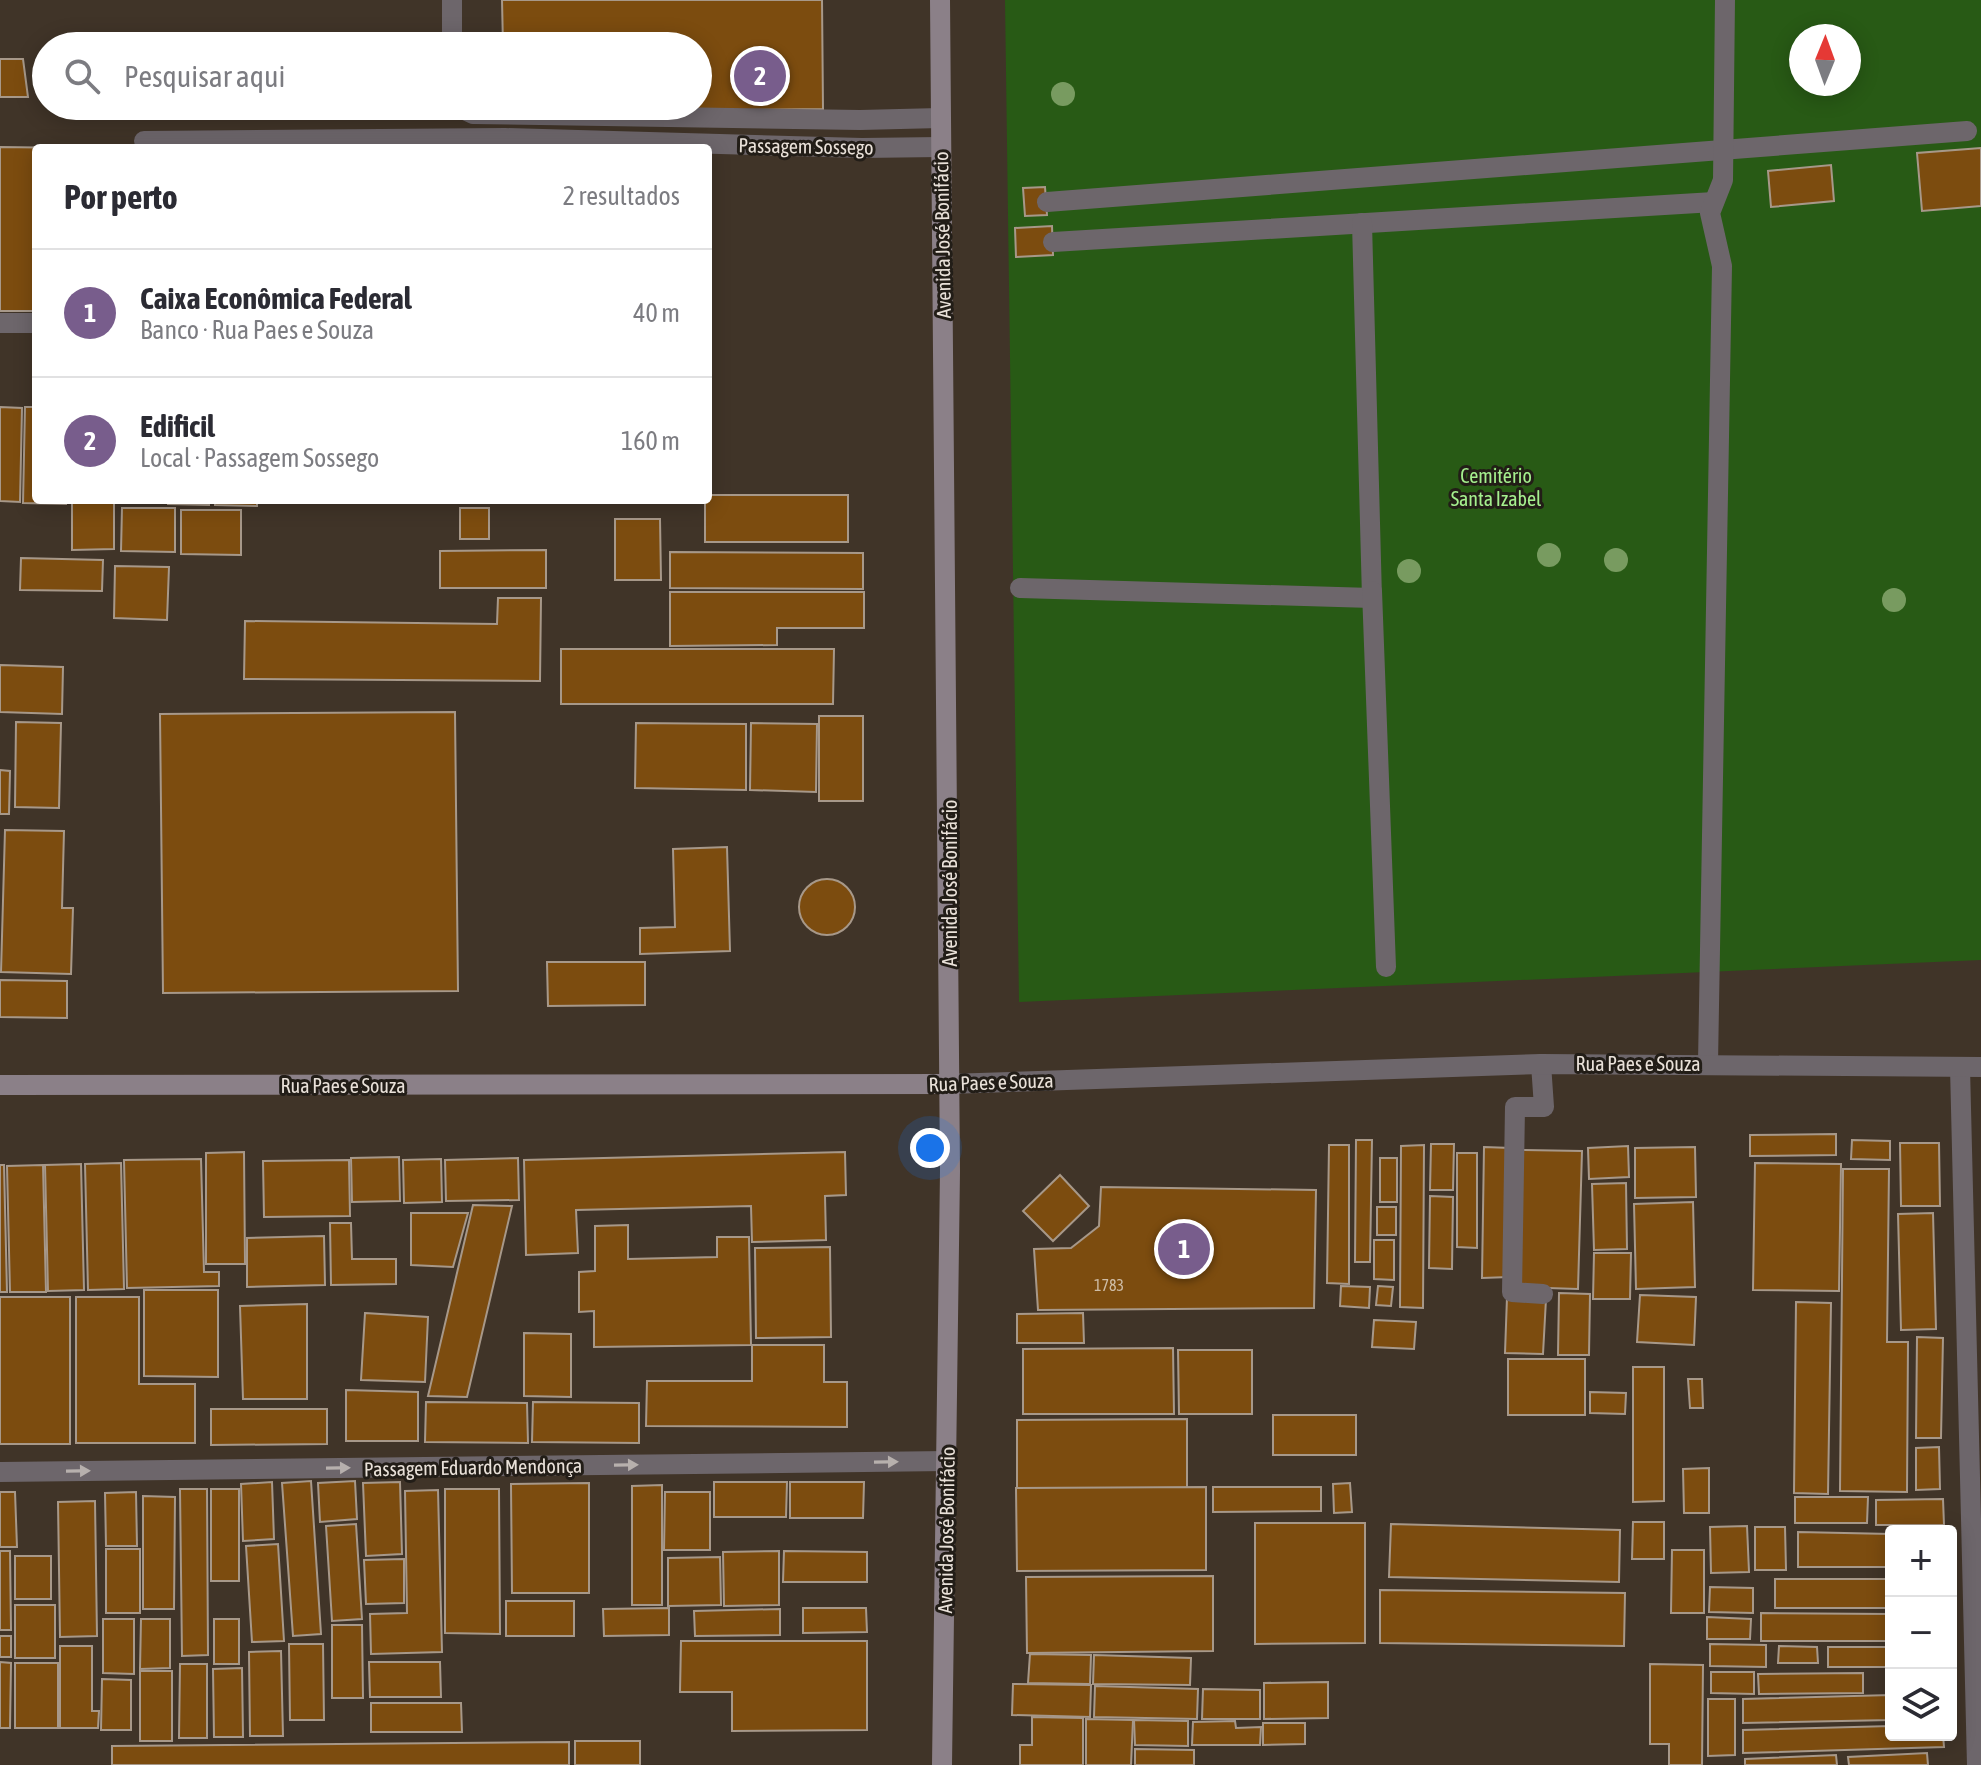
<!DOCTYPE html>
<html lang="pt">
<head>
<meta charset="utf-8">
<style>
  :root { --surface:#fff; --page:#f2f2f3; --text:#2b2b33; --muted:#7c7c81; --line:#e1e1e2; --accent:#785d8c }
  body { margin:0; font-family:"Asap Condensed",sans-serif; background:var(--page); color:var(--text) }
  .controls { position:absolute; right:24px; bottom:24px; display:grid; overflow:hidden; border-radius:8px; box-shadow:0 4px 20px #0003 }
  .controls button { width:72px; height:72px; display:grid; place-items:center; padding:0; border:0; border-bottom:2px solid var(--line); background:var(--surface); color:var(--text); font:40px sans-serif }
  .compass { position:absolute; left:1789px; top:24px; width:72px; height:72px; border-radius:50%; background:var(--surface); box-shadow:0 4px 20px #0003; rotate:1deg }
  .you { position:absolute; left:930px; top:1148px; width:28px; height:28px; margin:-20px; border:6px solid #fff; border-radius:50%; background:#1a73e8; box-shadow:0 0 0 12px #1a73e833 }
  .badge { display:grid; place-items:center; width:52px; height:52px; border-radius:50%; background:var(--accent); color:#fff; font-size:26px; font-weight:700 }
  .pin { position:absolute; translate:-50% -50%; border:4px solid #fff; box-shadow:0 2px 8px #0006 }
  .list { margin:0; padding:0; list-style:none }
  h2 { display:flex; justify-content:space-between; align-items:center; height:104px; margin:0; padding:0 32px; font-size:34px }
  h2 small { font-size:26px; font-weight:400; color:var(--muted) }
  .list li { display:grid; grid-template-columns:52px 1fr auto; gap:24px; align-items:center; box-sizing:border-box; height:128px; padding:0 32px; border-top:2px solid var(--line) }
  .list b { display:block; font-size:30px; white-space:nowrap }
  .list p { margin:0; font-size:26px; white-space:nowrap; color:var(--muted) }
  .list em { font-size:26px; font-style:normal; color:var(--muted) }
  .icon { flex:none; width:44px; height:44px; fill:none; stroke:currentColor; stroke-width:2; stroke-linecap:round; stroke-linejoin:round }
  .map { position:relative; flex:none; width:1981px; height:1765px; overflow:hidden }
  .search { position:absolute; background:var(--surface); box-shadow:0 4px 20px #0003; left:32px; top:32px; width:680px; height:88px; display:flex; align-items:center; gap:20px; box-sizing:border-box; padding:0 28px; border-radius:44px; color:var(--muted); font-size:30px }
  .panel { position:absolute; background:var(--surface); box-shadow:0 4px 20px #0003; left:32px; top:144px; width:680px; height:360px; border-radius:8px }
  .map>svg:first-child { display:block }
</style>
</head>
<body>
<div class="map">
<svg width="1981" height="1765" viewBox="0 0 1981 1765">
  <rect width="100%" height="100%" fill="#403428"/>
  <!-- green -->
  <path fill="#285a15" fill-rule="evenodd" d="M1005 0H1981V960L1019 1002ZM1801 36H1849V84H1801Z"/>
  <!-- building -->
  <g fill="#7c4c0f" stroke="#a79889" stroke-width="2">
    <polygon points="502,0 822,0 823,109 504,113 504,106 698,106 698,46 503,46"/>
    <polygon points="0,59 23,59 28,97 0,97"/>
    <polygon points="0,147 76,148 36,148 36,311 0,311"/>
    <polygon points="1981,148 1981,206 1922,211 1917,153"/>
    <polygon points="1831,165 1834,201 1771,207 1768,171"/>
    <polygon points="1045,187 1047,215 1025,216 1023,188"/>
    <polygon points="1052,226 1053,255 1016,257 1015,228"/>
    <polygon points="0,407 22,408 20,502 0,501"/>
    <polygon points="25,407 36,407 36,500 66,500 66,504 23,503"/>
    <polygon points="708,495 848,495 848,542 705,542 705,500 708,500"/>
    <polygon points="72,500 114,500 114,549 72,550"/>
    <polygon points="168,500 209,500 209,505 168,504"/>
    <polygon points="215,500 257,500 257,506 215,505"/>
    <rect x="324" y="500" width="76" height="3"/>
    <polygon points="122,508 175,508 175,552 121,551"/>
    <rect x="460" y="508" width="29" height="31"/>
    <polygon points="181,510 241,510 241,555 181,554"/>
    <polygon points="615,519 660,519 661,580 615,580"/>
    <polygon points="546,550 546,588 440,588 440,551"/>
    <polygon points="670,552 863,553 863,589 670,588"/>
    <polygon points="21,558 103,560 102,591 20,590"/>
    <polygon points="115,566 169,567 167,620 114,618"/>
    <polygon points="670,592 864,592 864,628 777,628 777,645 670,646"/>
    <polygon points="498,598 541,598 540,681 244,679 245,621 497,624"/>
    <polygon points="561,649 834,649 833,704 561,704"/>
    <polygon points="0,665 63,667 62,714 0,712"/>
    <polygon points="455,712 458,991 163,993 160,714"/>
    <rect x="819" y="716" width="44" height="85"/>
    <polygon points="16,722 61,723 59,808 15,807"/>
    <polygon points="636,723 746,724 746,790 635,788"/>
    <polygon points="751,723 817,724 816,792 750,790"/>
    <polygon points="0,770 10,771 9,814 0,814"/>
    <polygon points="5,830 64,831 62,908 73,908 71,974 1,972"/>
    <polygon points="727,847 730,951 640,954 640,928 675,927 673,849"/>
    <circle cx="827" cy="907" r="28"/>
    <polygon points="547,962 645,962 645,1005 548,1006"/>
    <polygon points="0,980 67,981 67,1018 0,1017"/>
    <polygon points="1836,1134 1836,1155 1750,1156 1750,1135"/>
    <polygon points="1356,1140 1372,1140 1370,1262 1355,1262"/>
    <polygon points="1852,1140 1890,1141 1890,1160 1851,1159"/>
    <polygon points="1900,1143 1939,1143 1940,1206 1901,1206"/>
    <polygon points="1431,1144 1454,1144 1453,1190 1430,1190"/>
    <polygon points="1329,1145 1349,1145 1349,1284 1327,1283"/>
    <polygon points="1424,1145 1423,1308 1400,1307 1401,1146"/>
    <polygon points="1628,1146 1629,1177 1589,1179 1588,1148"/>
    <polygon points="1484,1147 1511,1148 1509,1277 1482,1278"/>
    <polygon points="1695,1147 1696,1197 1635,1198 1635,1148"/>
    <polygon points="1519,1150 1582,1151 1578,1289 1515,1287"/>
    <polygon points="244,1152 245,1264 206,1264 206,1153"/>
    <polygon points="845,1152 846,1195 825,1196 826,1240 752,1242 751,1206 576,1210 578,1253 526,1255 524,1160"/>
    <polygon points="1457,1153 1477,1153 1477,1248 1457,1247"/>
    <polygon points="399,1157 400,1201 352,1202 351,1158"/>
    <polygon points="518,1158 519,1200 446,1201 445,1160"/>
    <rect x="1380" y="1158" width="17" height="44"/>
    <polygon points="201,1159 204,1272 219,1272 219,1286 127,1288 124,1160"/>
    <polygon points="441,1159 442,1202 404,1203 403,1160"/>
    <polygon points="349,1160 350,1216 264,1217 263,1161"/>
    <polygon points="121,1163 124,1289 88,1290 85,1164"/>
    <polygon points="1755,1163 1841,1164 1839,1291 1753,1290"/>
    <polygon points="81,1164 84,1290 48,1291 45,1165"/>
    <polygon points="0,1165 4,1165 7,1292 0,1292"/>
    <polygon points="43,1165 46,1292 10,1292 7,1166"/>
    <polygon points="1843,1169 1889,1169 1887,1342 1908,1342 1907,1492 1840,1491"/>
    <polygon points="1060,1175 1089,1206 1053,1241 1023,1211"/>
    <polygon points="1626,1183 1627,1249 1594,1250 1592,1184"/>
    <polygon points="1101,1187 1316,1190 1314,1308 1038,1310 1034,1249 1071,1248 1099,1226"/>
    <polygon points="1430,1196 1453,1197 1452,1269 1429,1268"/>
    <polygon points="1693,1202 1695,1287 1636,1289 1634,1204"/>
    <polygon points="473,1205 512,1206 467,1397 428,1396"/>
    <rect x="1377" y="1207" width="19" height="28"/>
    <polygon points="411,1213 468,1213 453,1267 411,1265"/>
    <polygon points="1933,1213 1936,1329 1901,1330 1898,1214"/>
    <polygon points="330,1223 351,1223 352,1259 396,1259 396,1284 331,1285"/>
    <polygon points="628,1225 628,1259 717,1257 717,1237 749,1237 751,1345 594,1347 594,1311 579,1312 579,1272 595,1271 595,1226"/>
    <polygon points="324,1236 325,1285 247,1287 247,1238"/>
    <polygon points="1374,1240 1394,1240 1394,1280 1374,1279"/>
    <polygon points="830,1247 831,1337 756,1338 755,1248"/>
    <polygon points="1594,1253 1631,1253 1630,1299 1593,1299"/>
    <polygon points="1341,1286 1370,1287 1369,1308 1340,1306"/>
    <polygon points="1378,1286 1393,1287 1391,1306 1376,1305"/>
    <polygon points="144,1290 218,1290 218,1377 144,1376"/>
    <polygon points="1559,1293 1590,1294 1589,1355 1558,1355"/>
    <polygon points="1640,1295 1696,1297 1694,1345 1637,1342"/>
    <rect x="0" y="1297" width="70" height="147"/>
    <polygon points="76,1297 139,1297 139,1384 195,1384 195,1443 76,1443"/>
    <polygon points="1507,1297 1546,1299 1543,1354 1505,1353"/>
    <polygon points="1796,1302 1831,1303 1828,1494 1794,1493"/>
    <polygon points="307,1304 307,1399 243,1399 240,1306"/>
    <polygon points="365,1313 428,1317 425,1382 361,1380"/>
    <polygon points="1083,1313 1084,1343 1017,1343 1017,1314"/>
    <polygon points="1374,1320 1416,1322 1414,1349 1372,1347"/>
    <polygon points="524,1333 571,1334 571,1397 524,1396"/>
    <polygon points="1917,1337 1943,1338 1941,1438 1916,1438"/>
    <polygon points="752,1345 824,1345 824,1382 847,1382 847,1427 646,1426 647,1381 752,1381"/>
    <polygon points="1173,1348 1174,1414 1023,1414 1023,1349"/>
    <polygon points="1178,1350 1252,1350 1252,1414 1179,1414"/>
    <rect x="1508" y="1359" width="77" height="56"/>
    <polygon points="1633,1367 1664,1367 1664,1501 1633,1502"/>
    <polygon points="1688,1379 1702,1379 1703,1408 1690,1408"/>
    <polygon points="346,1390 418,1392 418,1441 346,1441"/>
    <polygon points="1590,1392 1626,1393 1625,1414 1590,1413"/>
    <polygon points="426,1402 527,1403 528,1443 425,1442"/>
    <polygon points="533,1402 639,1403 639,1443 532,1442"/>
    <polygon points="211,1409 327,1409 327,1444 211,1445"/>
    <rect x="1273" y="1415" width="83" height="40"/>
    <polygon points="1187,1419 1187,1488 1017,1488 1017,1420"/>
    <polygon points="1939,1447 1940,1489 1916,1490 1916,1448"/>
    <polygon points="1709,1468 1709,1513 1684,1513 1683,1469"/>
    <polygon points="311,1481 321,1634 293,1636 282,1483"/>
    <polygon points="355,1481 357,1519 320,1522 318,1483"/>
    <polygon points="272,1482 274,1539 243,1541 241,1484"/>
    <polygon points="400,1482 402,1554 366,1556 363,1483"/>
    <polygon points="714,1482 787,1482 786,1517 714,1517"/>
    <polygon points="790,1482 864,1482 863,1518 790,1518"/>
    <polygon points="589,1483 589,1593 512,1593 511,1484"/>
    <polygon points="1350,1483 1352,1512 1334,1513 1333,1484"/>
    <polygon points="662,1485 662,1605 632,1605 632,1486"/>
    <polygon points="1206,1487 1206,1570 1017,1571 1016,1488"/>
    <polygon points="1213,1487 1321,1487 1321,1511 1213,1512"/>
    <polygon points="180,1489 207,1489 208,1655 182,1656"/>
    <rect x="211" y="1489" width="28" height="92"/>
    <polygon points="445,1489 499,1489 500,1634 445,1633"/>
    <polygon points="438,1490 442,1652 371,1654 370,1614 407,1613 405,1491"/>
    <polygon points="0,1492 15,1492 17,1547 0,1547"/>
    <polygon points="136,1492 137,1546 106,1546 105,1493"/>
    <polygon points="665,1492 710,1492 710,1550 664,1550"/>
    <polygon points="143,1496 175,1497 174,1609 143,1609"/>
    <polygon points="1795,1497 1868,1497 1867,1523 1795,1523"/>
    <polygon points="1943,1499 1944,1525 1876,1525 1876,1500"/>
    <polygon points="95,1501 97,1636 60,1637 58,1502"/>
    <polygon points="1633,1522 1664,1522 1664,1559 1632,1559"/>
    <polygon points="1255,1523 1365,1523 1365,1643 1255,1644"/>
    <polygon points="356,1524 362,1619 332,1621 326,1526"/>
    <polygon points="1391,1524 1620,1530 1619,1582 1389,1577"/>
    <polygon points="1747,1526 1749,1572 1711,1573 1710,1527"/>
    <polygon points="1755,1527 1785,1527 1786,1570 1755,1570"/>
    <polygon points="1798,1532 1891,1534 1891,1567 1798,1567"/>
    <polygon points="278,1544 284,1641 252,1642 246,1546"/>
    <rect x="106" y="1549" width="34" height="64"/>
    <polygon points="1672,1550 1704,1550 1704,1613 1671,1613"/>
    <polygon points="0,1551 10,1551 11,1630 0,1630"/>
    <polygon points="779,1551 779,1605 724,1606 723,1552"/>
    <polygon points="784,1551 867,1552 867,1582 783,1582"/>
    <rect x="15" y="1556" width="36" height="43"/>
    <polygon points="720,1557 721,1605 668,1606 668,1558"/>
    <polygon points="404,1559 404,1603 366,1604 364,1560"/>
    <polygon points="1213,1576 1213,1651 1027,1653 1026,1577"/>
    <rect x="1775" y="1579" width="116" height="29"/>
    <polygon points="1710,1587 1753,1588 1753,1613 1709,1612"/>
    <polygon points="1380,1590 1625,1593 1624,1646 1380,1643"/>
    <rect x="506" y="1601" width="68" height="35"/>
    <rect x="15" y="1605" width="40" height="53"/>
    <polygon points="669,1608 669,1635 604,1636 603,1609"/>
    <polygon points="803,1608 866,1608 867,1632 803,1633"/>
    <polygon points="780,1609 780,1635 695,1636 694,1611"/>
    <polygon points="1761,1613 1891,1614 1891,1641 1761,1641"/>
    <polygon points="1707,1617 1751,1619 1750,1639 1707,1639"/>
    <polygon points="103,1619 134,1619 134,1674 103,1673"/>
    <polygon points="141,1619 170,1619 170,1668 140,1669"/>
    <rect x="214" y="1619" width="25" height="45"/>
    <polygon points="332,1625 362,1625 363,1698 332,1698"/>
    <rect x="0" y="1636" width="11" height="21"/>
    <polygon points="681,1641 867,1641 867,1730 732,1731 732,1692 680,1692"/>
    <polygon points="289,1644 323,1644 324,1720 290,1720"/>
    <polygon points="1710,1644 1766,1645 1766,1667 1710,1666"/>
    <polygon points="60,1646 92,1646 92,1711 99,1711 98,1728 60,1728"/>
    <polygon points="1779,1646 1817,1647 1818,1663 1778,1663"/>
    <rect x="1828" y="1647" width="63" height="20"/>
    <polygon points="281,1651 283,1736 250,1736 249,1652"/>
    <polygon points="1030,1654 1091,1655 1090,1684 1028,1683"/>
    <polygon points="1094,1655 1191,1658 1190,1685 1093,1684"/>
    <polygon points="0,1662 11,1663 10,1728 0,1728"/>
    <polygon points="369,1662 440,1662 441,1697 370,1697"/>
    <rect x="15" y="1663" width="43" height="65"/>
    <polygon points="180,1664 207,1664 207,1738 179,1738"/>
    <polygon points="1650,1664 1703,1665 1702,1765 1669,1765 1669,1744 1650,1744"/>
    <polygon points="242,1668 243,1737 214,1737 213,1669"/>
    <rect x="140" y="1671" width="32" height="70"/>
    <polygon points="1711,1672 1754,1672 1754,1694 1711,1693"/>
    <polygon points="1863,1673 1863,1693 1759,1694 1758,1674"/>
    <polygon points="102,1679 131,1680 131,1730 101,1730"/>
    <polygon points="1328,1682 1328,1718 1264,1719 1264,1683"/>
    <polygon points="1013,1684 1091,1685 1090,1717 1012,1715"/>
    <polygon points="1095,1686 1198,1689 1197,1719 1094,1717"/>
    <polygon points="1203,1689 1260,1690 1260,1719 1202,1719"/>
    <polygon points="1891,1695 1891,1720 1743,1723 1743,1699"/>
    <polygon points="1708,1699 1735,1699 1735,1755 1708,1756"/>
    <polygon points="371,1703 461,1703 462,1732 371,1732"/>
    <polygon points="1032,1717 1083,1718 1083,1765 1020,1765 1020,1745 1032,1745"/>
    <polygon points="1086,1719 1133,1720 1131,1765 1086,1765"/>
    <polygon points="1134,1720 1188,1721 1188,1746 1135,1745"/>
    <polygon points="1235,1721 1236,1728 1261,1727 1260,1745 1192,1745 1193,1722"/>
    <polygon points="1263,1723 1305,1723 1305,1744 1263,1745"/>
    <polygon points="1891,1726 1891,1735 1943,1735 1944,1747 1743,1753 1743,1730"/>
    <rect x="575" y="1741" width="65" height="24"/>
    <polygon points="569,1742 569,1765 112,1765 112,1746"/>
    <polygon points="1135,1749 1194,1750 1194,1765 1135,1765"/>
    <polygon points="1927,1753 1928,1765 1849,1765 1848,1757"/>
    <polygon points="1836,1755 1837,1765 1745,1765 1745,1759"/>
  </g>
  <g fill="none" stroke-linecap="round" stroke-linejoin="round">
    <!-- service -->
    <g stroke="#6d666b" stroke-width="20">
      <polyline points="452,0 452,46"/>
      <polyline points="456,106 473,114 860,120 940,118"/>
      <polyline points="1047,202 1967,131"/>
      <polyline points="1053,242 1714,202"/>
      <polyline points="1020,588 1372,598 1362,223"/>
      <polyline points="1372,591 1386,967"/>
      <polyline points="1708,1063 1722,266 1710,213 1723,180 1725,0"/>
      <polyline points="1541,1064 1544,1107 1515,1107 1512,1292 1543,1294"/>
    </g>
    <!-- minor -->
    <g stroke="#6d666b" stroke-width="20">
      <polyline points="144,141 505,138 862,148 940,147"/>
      <polyline points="0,323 36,323"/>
      <polyline points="1960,1067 1977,1765"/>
      <polyline points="0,1472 947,1461"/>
    </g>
    <!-- tertiary -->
    <polyline stroke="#6d666b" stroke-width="20" points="948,1084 1541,1064 1981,1067"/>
    <!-- secondary -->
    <g stroke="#8b8088" stroke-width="20">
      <polyline points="940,0 950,1171 942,1765"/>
      <polyline points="0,1085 948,1084"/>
    </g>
  </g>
  <!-- trees -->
  <g fill="#789b60">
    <circle cx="1063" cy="94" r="12"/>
    <circle cx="1549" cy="555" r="12"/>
    <circle cx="1616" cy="560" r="12"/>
    <circle cx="1409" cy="571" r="12"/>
    <circle cx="1894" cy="600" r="12"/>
  </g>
  <!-- one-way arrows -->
  <defs><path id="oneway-solid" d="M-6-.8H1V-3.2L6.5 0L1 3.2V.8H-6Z" transform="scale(2)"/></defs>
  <g fill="#b7b0ad">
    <use href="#oneway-solid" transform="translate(886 1462) rotate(-1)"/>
    <use href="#oneway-solid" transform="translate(626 1465) rotate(-1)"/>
    <use href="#oneway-solid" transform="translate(338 1468) rotate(-1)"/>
    <use href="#oneway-solid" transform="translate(78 1471) rotate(-1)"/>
  </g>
  <g text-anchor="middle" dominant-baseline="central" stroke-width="6" stroke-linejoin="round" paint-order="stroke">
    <!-- number labels -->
    <g font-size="16" fill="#cebca6">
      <text x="1109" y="1285">1783</text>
    </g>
    <!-- street labels -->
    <g font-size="20" fill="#e9e1d9" stroke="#221d17">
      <text transform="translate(806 146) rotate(1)">Passagem Sossego</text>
      <text transform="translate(942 235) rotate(-91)">Avenida José Bonifácio</text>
      <text transform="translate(949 883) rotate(-90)">Avenida José Bonifácio</text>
      <text x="1638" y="1063">Rua Paes e Souza</text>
      <text transform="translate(991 1082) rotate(-2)">Rua Paes e Souza</text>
      <text x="343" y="1085">Rua Paes e Souza</text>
      <text transform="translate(473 1467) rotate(-1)">Passagem Eduardo Mendonça</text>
      <text transform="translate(946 1530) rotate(-89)">Avenida José Bonifácio</text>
    </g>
    <!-- park labels -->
    <g font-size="20" fill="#a5f08e" stroke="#221d17">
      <text x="1496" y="475">Cemitério<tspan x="1496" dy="23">Santa Izabel</tspan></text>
    </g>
  </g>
</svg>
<div class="controls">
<button>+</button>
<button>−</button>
<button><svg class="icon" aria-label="layers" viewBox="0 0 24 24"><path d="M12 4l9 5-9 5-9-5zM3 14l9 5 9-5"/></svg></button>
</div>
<svg class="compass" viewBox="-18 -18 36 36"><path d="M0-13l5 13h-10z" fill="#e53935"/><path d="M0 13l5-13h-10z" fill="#7c7c81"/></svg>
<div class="you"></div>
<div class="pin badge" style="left:1184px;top:1249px">1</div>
<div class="pin badge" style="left:760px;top:76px">2</div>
<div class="search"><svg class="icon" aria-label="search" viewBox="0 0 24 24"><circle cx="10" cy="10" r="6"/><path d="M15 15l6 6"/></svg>Pesquisar aqui</div>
<section class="panel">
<h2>Por perto<small>2 resultados</small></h2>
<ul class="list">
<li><span class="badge">1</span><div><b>Caixa Econômica Federal</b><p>Banco · Rua Paes e Souza</p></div><em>40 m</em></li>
<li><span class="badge">2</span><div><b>Edificil</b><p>Local · Passagem Sossego</p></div><em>160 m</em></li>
</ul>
</section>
</div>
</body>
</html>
